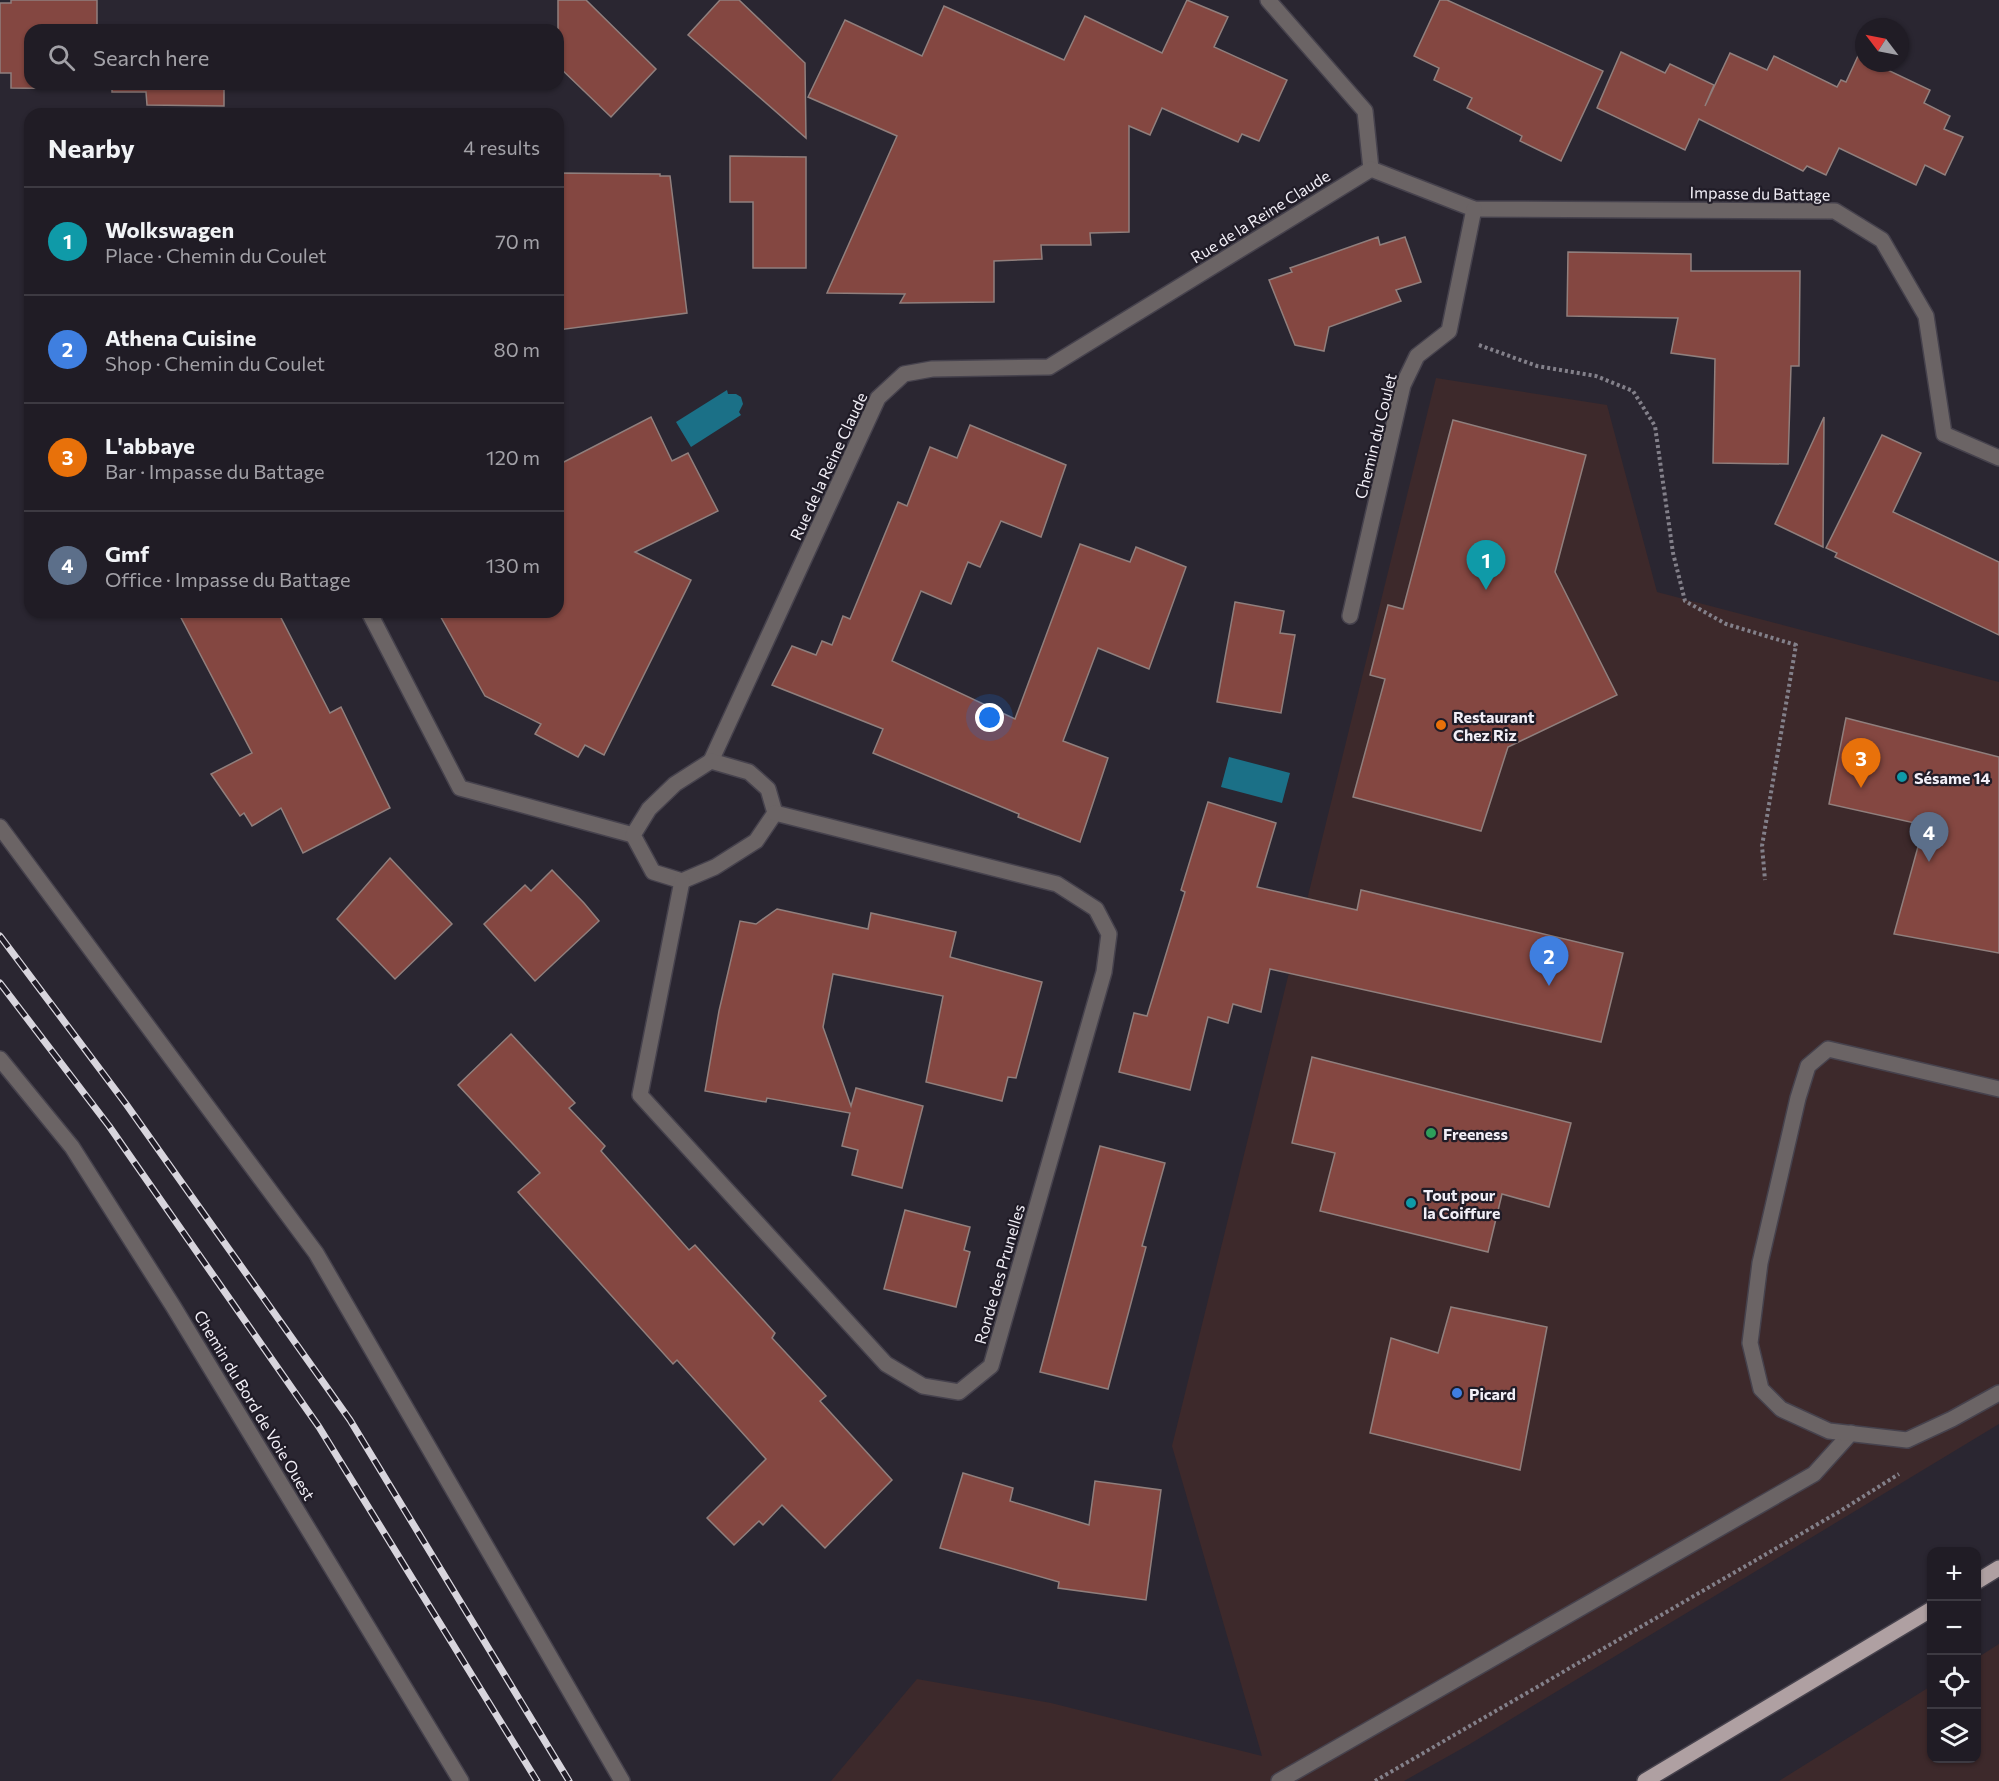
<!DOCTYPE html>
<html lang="en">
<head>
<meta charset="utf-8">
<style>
  :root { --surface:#201c25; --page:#2d2932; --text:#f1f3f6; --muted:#a2a1a7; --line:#3d3a42; --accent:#9cb4fd }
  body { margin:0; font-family:Commissioner,sans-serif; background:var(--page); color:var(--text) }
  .controls { position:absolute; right:18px; bottom:18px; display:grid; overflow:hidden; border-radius:12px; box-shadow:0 2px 4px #0004 }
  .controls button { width:54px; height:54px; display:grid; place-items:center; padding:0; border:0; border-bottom:2px solid var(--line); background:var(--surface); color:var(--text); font:30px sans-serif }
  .compass { position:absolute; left:1855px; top:18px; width:54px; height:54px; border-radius:50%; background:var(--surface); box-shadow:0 2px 4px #0004; rotate:302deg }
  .you { position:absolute; left:990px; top:718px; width:21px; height:21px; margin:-15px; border:4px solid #fff; border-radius:50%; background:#1a73e8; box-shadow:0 0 0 9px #1a73e833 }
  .badge { display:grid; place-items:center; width:39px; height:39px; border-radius:50%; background:var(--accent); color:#fff; font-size:20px; font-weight:700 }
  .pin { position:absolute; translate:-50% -50px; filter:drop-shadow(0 2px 3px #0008) }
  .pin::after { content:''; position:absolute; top:32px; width:21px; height:18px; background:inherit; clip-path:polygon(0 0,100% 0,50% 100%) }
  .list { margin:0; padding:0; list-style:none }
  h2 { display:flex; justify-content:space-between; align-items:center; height:78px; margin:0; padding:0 24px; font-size:26px }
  h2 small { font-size:20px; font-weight:400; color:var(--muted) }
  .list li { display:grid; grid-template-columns:39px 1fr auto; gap:18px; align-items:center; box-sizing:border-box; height:108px; padding:0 24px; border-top:2px solid var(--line) }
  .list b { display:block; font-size:22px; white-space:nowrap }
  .list p { margin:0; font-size:20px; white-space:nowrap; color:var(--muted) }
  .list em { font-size:20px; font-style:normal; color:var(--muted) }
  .icon { flex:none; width:33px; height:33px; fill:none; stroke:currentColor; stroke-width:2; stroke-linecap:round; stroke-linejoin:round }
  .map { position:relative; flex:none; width:1999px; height:1781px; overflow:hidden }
  .search { position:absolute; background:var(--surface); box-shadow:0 2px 4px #0004; left:24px; top:24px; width:540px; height:66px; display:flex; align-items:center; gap:15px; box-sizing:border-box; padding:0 21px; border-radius:18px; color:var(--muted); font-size:22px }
  .panel { position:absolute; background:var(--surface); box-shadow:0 2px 4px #0004; left:24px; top:108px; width:540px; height:510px; border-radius:18px }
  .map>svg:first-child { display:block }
</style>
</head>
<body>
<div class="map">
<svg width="1999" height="1781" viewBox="0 0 1999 1781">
  <rect width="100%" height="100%" fill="#2a2631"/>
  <!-- commercial -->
  <g fill="#3d292b">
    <polygon points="1436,378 1607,405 1657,592 1999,682 1999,1424 1470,1744 1404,1781 831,1781 917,1679 1051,1703 1262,1756 1172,1446"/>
    <polygon points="1999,1644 1999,1781 1779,1781 1931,1686 1932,1758 1976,1758 1977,1658"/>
  </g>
  <!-- water -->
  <g fill="#1b7087">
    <polygon points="727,390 728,394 736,394 741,397 743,404 739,412 741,415 691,447 676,422"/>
    <polygon points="1229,757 1290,773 1282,803 1221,787"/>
  </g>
  <!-- building -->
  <g fill="#844741" stroke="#907f7d" stroke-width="1.5">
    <polygon points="11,0 97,0 97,25 223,26 223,30 30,30 30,84 224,84 224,106 147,105 146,92 112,92 112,89 11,88 11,73 0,73 0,3 11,3"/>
    <polygon points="558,0 586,0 656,69 611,117 558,66"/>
    <polygon points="720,0 739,0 805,63 806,138 688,35"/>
    <polygon points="1187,0 1228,17 1214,47 1287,80 1259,141 1242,134 1238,142 1162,108 1150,135 1129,126 1129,232 1090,233 1091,245 1041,245 1042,259 994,261 994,302 900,303 905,294 827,293 897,136 808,97 845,20 922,56 944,6 1064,60 1085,16 1162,53"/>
    <polygon points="1440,0 1447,0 1603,71 1561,161 1520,141 1522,136 1467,108 1472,98 1434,80 1439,68 1414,56"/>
    <polygon points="1621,52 1665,73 1670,64 1714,85 1705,106 1730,53 1767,70 1774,56 1837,87 1841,80 1846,82 1858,56 1864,59 1864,63 1873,63 1930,90 1924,103 1950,116 1944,129 1963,137 1945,175 1925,165 1916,185 1839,148 1826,175 1807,166 1803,171 1699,119 1685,150 1597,108"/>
    <polygon points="730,156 806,157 806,268 753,268 753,202 730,202"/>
    <polygon points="558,173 660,174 660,176 670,176 687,313 558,330"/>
    <polygon points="1378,237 1380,245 1405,237 1421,282 1396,290 1401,301 1329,327 1324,351 1295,345 1269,280 1292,272 1290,268"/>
    <polygon points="1568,252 1691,254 1691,271 1800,271 1799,366 1791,366 1788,464 1713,463 1715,359 1671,353 1678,318 1567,316"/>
    <polygon points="651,417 672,461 688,453 718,511 635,552 691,580 604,755 585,745 578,757 535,734 541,724 485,696 438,612 558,612 558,465"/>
    <polygon points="1824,417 1823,547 1775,524"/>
    <polygon points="1453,420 1586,455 1555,572 1617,695 1508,747 1481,831 1353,797 1385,679 1370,675 1388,605 1403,609"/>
    <polygon points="970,425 1066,465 1041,537 1001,521 980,567 968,562 951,604 921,591 892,661 1015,719 1080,544 1130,562 1136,547 1186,567 1149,669 1098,648 1063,741 1108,758 1080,842 1018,817 1019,814 873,753 883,729 772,685 792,646 816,655 822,641 832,645 843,616 850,619 898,502 907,506 930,447 957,458"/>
    <polygon points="1882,435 1921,453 1893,512 1999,562 1999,635 1835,557 1837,553 1826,548"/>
    <polygon points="1235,602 1284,611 1280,633 1295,635 1281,713 1217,702"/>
    <polygon points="178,612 278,612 330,713 341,707 390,808 303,853 281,808 252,826 244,813 240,816 211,774 252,753"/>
    <polygon points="1846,718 1999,757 1999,953 1894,934 1924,825 1829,804"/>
    <polygon points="1208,802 1276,823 1257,887 1357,910 1361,890 1623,953 1601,1042 1270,969 1261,1012 1233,1004 1228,1023 1208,1017 1190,1090 1119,1072 1134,1013 1147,1016 1185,892 1181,890"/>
    <polygon points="390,858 452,924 395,979 337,919"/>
    <polygon points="552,870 584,903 599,921 535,981 484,924 525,885 531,891"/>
    <polygon points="777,909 868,929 871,913 956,932 950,957 1042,982 1016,1078 1008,1077 1002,1101 926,1082 943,996 833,974 823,1027 851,1106 856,1088 923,1106 902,1188 852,1175 858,1150 842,1146 850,1113 767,1098 766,1102 705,1091 719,1011 740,921 756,924"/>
    <polygon points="511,1034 575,1103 569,1108 605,1146 601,1151 689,1250 695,1245 775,1333 772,1338 826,1396 820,1401 892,1480 825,1548 782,1505 763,1525 759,1521 734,1545 707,1518 766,1459 677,1360 673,1364 518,1192 540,1173 458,1085"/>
    <polygon points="1312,1057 1571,1123 1549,1207 1502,1194 1488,1252 1320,1211 1335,1153 1292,1143"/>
    <polygon points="1100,1146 1165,1163 1142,1246 1146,1247 1108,1389 1040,1372"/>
    <polygon points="905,1210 970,1227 964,1250 970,1252 956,1307 884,1289"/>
    <polygon points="1451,1307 1547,1327 1520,1470 1370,1433 1391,1338 1438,1353"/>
    <polygon points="963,1473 1013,1488 1010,1501 1089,1525 1095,1481 1161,1490 1146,1600 1058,1588 1059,1582 940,1548"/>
  </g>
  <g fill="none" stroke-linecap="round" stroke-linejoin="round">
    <!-- service casing -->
    <g stroke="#46424d" stroke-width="18">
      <polyline id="service" points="1279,1781 1814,1474 1851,1433"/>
    </g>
    <!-- minor casing -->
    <g stroke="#46424d" stroke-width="18">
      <g id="minor">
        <polyline points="1268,0 1365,111 1371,169"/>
        <polyline points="1371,169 1474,209 1835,211 1882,240 1926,316 1944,434 1999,458"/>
        <polyline points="369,612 460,788 633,835"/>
        <polyline points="1350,616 1403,385 1417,356 1449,331 1474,209"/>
        <polyline points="711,761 878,398 904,374 932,369 1049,367 1371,169"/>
        <polygon points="711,761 749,772 768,789 775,813 756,841 715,867 682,881 653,872 633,835 649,809 675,784"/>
        <polyline points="0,827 316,1253 622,1781"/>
        <polyline points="682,881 640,1095 886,1364 923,1386 959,1392 991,1366 1104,972 1109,934 1096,909 1057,884 775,813"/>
        <polyline points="0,1059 72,1147 173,1306 461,1781"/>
        <polyline points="1999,1089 1828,1049 1808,1066 1798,1098 1760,1263 1750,1343 1761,1389 1781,1409 1829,1431 1907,1440 1952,1419 1999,1393"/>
      </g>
    </g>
    <!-- primary casing -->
    <g stroke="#46424d" stroke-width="18">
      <g id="primary">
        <polyline points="1976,1582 1999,1568"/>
        <polyline points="1645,1781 1932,1609"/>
      </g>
    </g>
    <!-- path -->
    <g stroke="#83808a" stroke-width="4" stroke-dasharray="3 3" stroke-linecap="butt">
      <polyline points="1479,345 1537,366 1596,376 1633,391 1655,426 1673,553 1685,601 1726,624 1796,645 1762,846 1765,880"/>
      <polyline points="1375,1781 1837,1513 1899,1474"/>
    </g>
    <!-- service -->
    <use href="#service" stroke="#6b6465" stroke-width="15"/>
    <!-- minor -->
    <use href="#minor" stroke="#6b6465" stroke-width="15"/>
    <!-- primary -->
    <use href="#primary" stroke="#afa0a2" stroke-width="15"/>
    <!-- rail casing -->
    <g stroke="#d8d5dd" stroke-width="7">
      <g id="rail">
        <polyline points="0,936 126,1104 350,1420 569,1781"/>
        <polyline points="0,983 109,1126 319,1427 537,1781"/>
      </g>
    </g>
    <!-- rail -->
    <use href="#rail" stroke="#201c27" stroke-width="4.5" stroke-dasharray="14" stroke-linecap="butt"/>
  </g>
  <!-- markers -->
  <circle fill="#e8710a" stroke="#201c27" stroke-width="2" cx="1441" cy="725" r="6"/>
  <g fill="#0f9aa8" stroke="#201c27" stroke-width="2">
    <circle cx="1902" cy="777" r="6"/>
    <circle cx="1411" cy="1203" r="6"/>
  </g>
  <circle fill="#2e9e5b" stroke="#201c27" stroke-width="2" cx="1431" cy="1133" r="6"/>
  <circle fill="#3f7fe0" stroke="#201c27" stroke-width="2" cx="1457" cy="1393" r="6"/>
  <g text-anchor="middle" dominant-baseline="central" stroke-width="4.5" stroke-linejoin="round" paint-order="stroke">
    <!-- street labels -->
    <g font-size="16" fill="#f2eff7" stroke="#201c27">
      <text transform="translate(1760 193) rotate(1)">Impasse du Battage</text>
      <text transform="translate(1260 216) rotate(-32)">Rue de la Reine Claude</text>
      <text transform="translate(1375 436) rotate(-76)">Chemin du Coulet</text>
      <text transform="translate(828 466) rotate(-65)">Rue de la Reine Claude</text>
      <text transform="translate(999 1274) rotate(-74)">Ronde des Prunelles</text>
      <text transform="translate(255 1405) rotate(59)">Chemin du Bord de Voie Ouest</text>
    </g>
    <!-- poi labels -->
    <g font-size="16" font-weight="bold" fill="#f2eff7" stroke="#201c27" text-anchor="start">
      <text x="1453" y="716">Restaurant<tspan x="1453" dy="18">Chez Riz</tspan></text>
      <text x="1914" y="777">Sésame 14</text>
      <text x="1443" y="1133">Freeness</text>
      <text x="1423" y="1194">Tout pour<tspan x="1423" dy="18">la Coiffure</tspan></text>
      <text x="1469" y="1393">Picard</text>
    </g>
  </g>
</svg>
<div class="controls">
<button>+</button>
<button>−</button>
<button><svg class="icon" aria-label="locate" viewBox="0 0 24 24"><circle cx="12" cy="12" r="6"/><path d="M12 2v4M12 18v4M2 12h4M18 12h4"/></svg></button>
<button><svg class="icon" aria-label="layers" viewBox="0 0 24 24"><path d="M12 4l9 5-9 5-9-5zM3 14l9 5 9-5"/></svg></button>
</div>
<svg class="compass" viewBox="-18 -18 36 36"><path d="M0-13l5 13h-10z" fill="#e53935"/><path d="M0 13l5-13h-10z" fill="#a2a1a7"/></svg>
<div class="you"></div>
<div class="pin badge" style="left:1486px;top:590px;background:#0f9aa8">1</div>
<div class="pin badge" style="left:1549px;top:986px;background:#3f7fe0">2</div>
<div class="pin badge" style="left:1861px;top:788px;background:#e8710a">3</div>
<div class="pin badge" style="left:1929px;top:862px;background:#5c6f8a">4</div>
<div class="search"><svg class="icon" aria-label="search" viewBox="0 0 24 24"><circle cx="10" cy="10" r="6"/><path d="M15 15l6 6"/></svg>Search here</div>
<section class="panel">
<h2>Nearby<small>4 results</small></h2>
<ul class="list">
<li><span class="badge" style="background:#0f9aa8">1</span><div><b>Wolkswagen</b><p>Place · Chemin du Coulet</p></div><em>70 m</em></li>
<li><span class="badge" style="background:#3f7fe0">2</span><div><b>Athena Cuisine</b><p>Shop · Chemin du Coulet</p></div><em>80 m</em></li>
<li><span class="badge" style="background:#e8710a">3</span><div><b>L'abbaye</b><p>Bar · Impasse du Battage</p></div><em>120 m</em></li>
<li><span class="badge" style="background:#5c6f8a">4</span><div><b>Gmf</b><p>Office · Impasse du Battage</p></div><em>130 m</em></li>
</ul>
</section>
</div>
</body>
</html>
